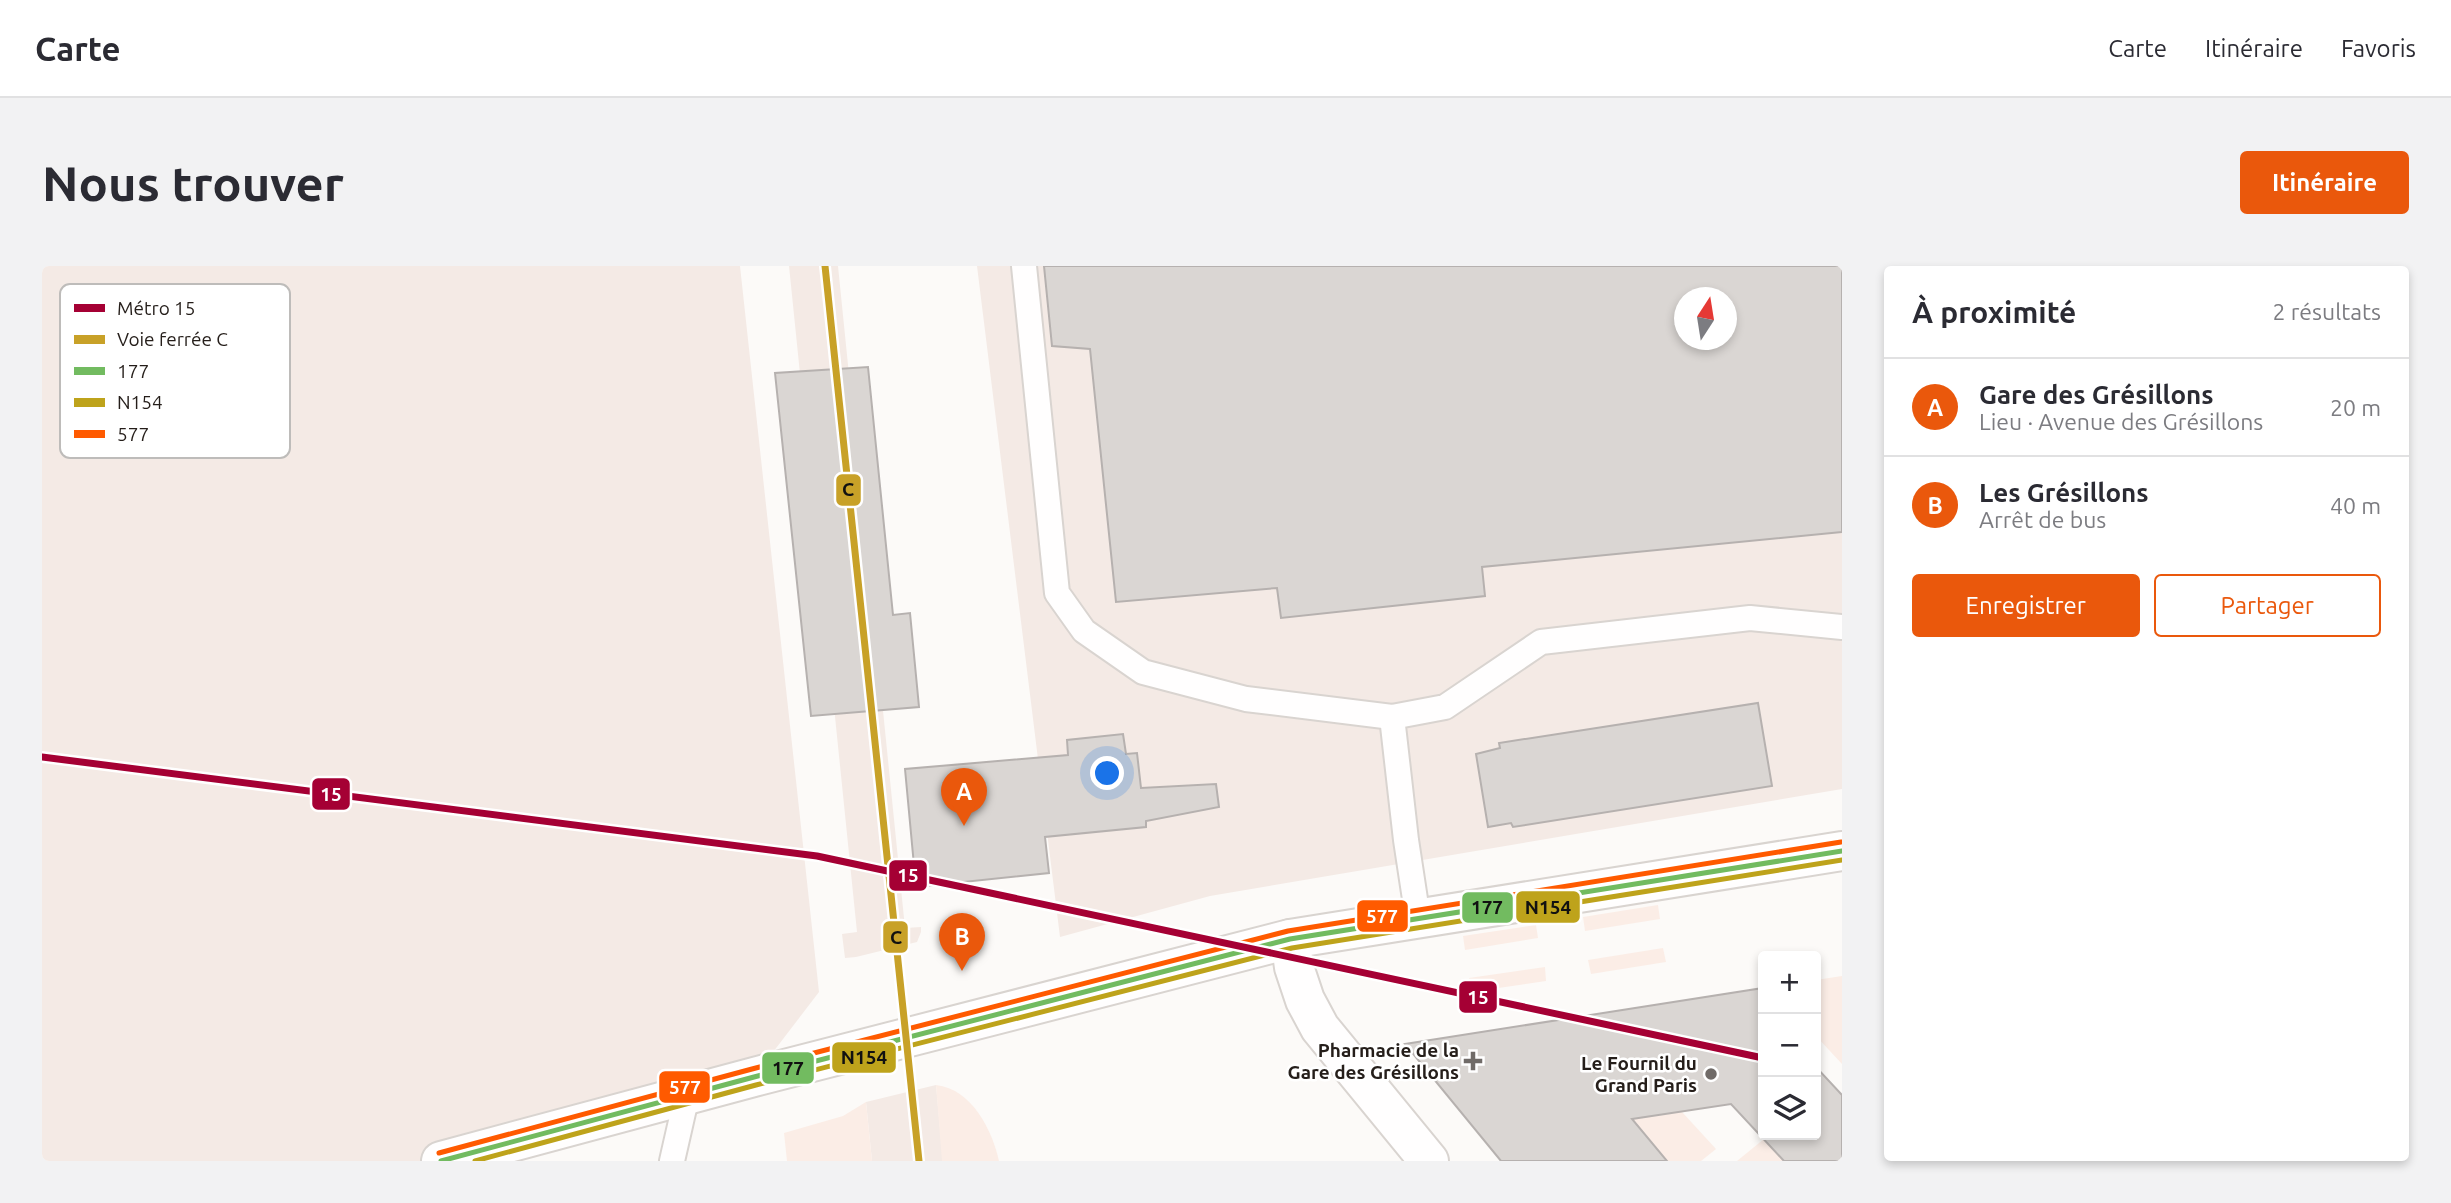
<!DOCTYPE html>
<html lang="fr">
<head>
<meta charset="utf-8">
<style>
  :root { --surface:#fff; --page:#f2f2f3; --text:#2b2b33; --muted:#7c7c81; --line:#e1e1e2; --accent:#ea580c }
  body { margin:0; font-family:Ubuntu,sans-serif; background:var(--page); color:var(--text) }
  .controls { position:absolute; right:21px; bottom:21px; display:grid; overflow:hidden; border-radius:7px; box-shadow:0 4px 10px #0003 }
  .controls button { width:63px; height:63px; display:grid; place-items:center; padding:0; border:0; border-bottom:2px solid var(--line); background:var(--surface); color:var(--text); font:35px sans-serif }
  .compass { position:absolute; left:1632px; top:21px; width:63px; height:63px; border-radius:50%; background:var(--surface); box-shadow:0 4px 10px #0003; rotate:12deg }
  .you { position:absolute; left:1066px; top:508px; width:24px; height:24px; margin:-18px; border:5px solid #fff; border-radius:50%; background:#1a73e8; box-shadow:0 0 0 10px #1a73e833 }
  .badge { display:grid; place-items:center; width:46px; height:46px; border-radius:50%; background:var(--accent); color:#fff; font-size:23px; font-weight:700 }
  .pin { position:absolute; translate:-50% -58px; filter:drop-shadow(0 2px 4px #0008) }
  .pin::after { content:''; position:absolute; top:37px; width:24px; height:21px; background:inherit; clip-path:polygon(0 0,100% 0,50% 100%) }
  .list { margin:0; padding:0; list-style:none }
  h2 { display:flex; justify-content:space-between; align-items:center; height:91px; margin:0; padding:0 28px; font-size:30px }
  h2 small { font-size:23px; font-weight:400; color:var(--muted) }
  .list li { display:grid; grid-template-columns:46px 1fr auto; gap:21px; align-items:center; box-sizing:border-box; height:98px; padding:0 28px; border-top:2px solid var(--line) }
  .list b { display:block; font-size:26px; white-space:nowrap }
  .list p { margin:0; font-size:23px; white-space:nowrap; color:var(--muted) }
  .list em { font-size:23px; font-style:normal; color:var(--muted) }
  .actions { display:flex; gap:14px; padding:21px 28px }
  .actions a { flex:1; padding:16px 0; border:2px solid var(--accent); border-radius:7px; text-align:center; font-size:24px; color:var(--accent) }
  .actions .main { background:var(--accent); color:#fff }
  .icon { flex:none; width:38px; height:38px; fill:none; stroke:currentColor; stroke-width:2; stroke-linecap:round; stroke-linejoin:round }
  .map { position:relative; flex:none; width:1800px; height:895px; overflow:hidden; border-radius:7px }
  header { display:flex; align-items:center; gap:42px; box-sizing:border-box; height:98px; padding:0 35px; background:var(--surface); border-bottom:2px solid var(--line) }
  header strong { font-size:33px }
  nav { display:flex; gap:38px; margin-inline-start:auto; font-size:24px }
  .intro { display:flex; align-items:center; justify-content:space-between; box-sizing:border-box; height:168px; padding:0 42px }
  h1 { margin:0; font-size:49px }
  .button { padding:18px 32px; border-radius:7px; background:var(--accent); color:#fff; font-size:24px; font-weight:700 }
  main { display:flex; gap:42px; padding:0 42px }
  aside { flex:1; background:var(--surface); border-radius:7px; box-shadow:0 4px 10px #0003 }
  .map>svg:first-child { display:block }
</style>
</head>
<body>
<header>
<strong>Carte</strong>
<nav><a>Carte</a><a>Itinéraire</a><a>Favoris</a></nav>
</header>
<div class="intro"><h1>Nous trouver</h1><a class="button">Itinéraire</a></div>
<main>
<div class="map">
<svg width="1800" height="895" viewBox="0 0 1800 895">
  <rect width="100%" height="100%" fill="#fcfaf8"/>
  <!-- built -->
  <g fill="#f4eae5" fill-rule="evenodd">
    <polygon points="0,0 698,0 777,726 712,811 400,895 0,895"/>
    <polygon points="747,0 796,0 863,662 879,661 879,666 875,676 814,691 803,692 800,668 815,666"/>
    <path d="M935 0H1800V523L1168 630 1018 671ZM1643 32H1685V74H1643Z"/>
    <polygon points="894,819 901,895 830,895 824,836"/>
  </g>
  <!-- green -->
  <g fill="#fbede6">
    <polygon points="1616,639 1618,653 1543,665 1541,651"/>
    <polygon points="1494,659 1496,672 1423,684 1421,670"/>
    <polygon points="1621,682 1624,696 1549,708 1546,694"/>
    <polygon points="1503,701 1504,715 1429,726 1427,712"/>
    <polygon points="1800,710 1800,798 1774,770 1774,714"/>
    <path d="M894 819C930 823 950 864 957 895H900Z"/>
    <polygon points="824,836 830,895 745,895 742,867 801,850"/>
    <polygon points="1640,846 1674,883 1659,895 1625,895 1590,853"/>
    <polygon points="1722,873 1742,895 1695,895"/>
  </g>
  <!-- building -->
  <g fill="#dad6d3" stroke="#b6b1af" stroke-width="2" fill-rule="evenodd">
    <path d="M1002 0H1800V266L1440 301 1443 330 1239 352 1235 322 1074 336 1048 83 1010 80ZM1642 32H1684V74H1642Z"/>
    <polygon points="826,101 851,349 868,347 877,441 769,450 733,107"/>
    <polygon points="1716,437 1730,520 1471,561 1469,557 1446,561 1434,488 1458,482 1457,477"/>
    <polygon points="1081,468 1084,488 1095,487 1099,522 1174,518 1177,541 1104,555 1104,561 1003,571 1007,607 874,621 863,503 1026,489 1025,474"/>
    <polygon points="1721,722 1721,869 1774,869 1774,801 1800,829 1800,895 1742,895 1689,838 1590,853 1625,895 1459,895 1363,778"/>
  </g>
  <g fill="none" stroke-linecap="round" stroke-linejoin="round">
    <!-- service casing -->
    <g stroke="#d9d4d0" stroke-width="28">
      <g id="service">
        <polyline points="982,0 1015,327 1042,365 1101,406 1204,433 1350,451"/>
        <polyline points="1376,653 1364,574 1350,451 1403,441 1499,376 1708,352 1800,361"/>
        <polyline points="630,895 645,829"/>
      </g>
    </g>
    <!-- minor casing -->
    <g stroke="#d9d4d0" stroke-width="42">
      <polyline id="minor" points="1248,673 1252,701 1263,734 1278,762 1387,895"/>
    </g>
    <!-- secondary casing -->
    <g stroke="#d9d4d0" stroke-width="42">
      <polyline id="secondary" points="399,895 712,811 1248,673 1800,585"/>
    </g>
    <!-- service -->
    <use href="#service" stroke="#fffefe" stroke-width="24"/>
    <!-- minor -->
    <use href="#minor" stroke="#fffefe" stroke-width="38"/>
    <!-- secondary -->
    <use href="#secondary" stroke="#fffefe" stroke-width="38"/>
    <!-- bus-1 casing -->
    <g stroke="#fff" stroke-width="10">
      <polyline id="bus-1" points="399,895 712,811 1248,673 1800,585"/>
    </g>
    <!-- bus-2 casing -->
    <g stroke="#fff" stroke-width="10">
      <polyline id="bus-2" points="433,895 714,819 1250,682 1800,594"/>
    </g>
    <!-- bus-3 casing -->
    <g stroke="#fff" stroke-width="10">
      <polyline id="bus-3" points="397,887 710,803 1246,665 1799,576"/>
    </g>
    <!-- bus-1 -->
    <use href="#bus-1" stroke="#72bb60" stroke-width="5"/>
    <!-- bus-2 -->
    <use href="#bus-2" stroke="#bea31b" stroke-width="5"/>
    <!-- bus-3 -->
    <use href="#bus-3" stroke="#ff5a00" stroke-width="5"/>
    <!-- rail-1 casing -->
    <g stroke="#fff" stroke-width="12">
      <polyline id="rail-1" points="783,0 877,895"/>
    </g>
    <!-- rail-1 -->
    <use href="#rail-1" stroke="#c8a128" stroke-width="7"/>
    <!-- metro-1 casing -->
    <g stroke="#fff" stroke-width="12">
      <polyline id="metro-1" points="0,491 775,590 1721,792"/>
    </g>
    <!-- metro-1 -->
    <use href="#metro-1" stroke="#a50034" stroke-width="7"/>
  </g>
  <!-- markers -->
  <g fill="#706b68" stroke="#fff" stroke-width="2.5">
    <path d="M1427.5 784.5h7v7h7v7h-7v7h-7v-7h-7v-7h7z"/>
    <circle cx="1669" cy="808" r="7"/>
  </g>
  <g text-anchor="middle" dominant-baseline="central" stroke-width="5" stroke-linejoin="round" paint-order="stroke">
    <!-- poi labels -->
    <g font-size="19" font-weight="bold" fill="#251e1a" stroke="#fff" text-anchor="end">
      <text x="1417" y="784">Pharmacie de la<tspan x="1417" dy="22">Gare des Grésillons</tspan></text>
      <text x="1655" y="797">Le Fournil du<tspan x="1655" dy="22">Grand Paris</tspan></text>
    </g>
  </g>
  <!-- legend -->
  <rect x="18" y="18" width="230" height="174" rx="10" fill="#fff" stroke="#bebcba" stroke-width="2"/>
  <rect x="32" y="38" width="31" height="8" fill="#a50034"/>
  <rect x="32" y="69" width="31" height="9" fill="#c8a128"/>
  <rect x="32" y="101" width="31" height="8" fill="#72bb60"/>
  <rect x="32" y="132" width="31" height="9" fill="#bea31b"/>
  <rect x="32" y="164" width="31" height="8" fill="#ff5a00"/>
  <g font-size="19" fill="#251e1a">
    <text x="75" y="49">Métro 15</text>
    <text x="75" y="80">Voie ferrée C</text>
    <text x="75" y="112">177</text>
    <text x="75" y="143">N154</text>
    <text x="75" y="175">577</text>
  </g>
  <g stroke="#fff" stroke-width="2.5">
    <rect x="793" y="207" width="27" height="34" rx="7" fill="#c8a128"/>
    <rect x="269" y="511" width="40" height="34" rx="7" fill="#a50034"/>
    <rect x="846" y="593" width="40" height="33" rx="7" fill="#a50034"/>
    <rect x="1473" y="624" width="66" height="34" rx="7" fill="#bea31b"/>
    <rect x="1419" y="625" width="53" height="33" rx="7" fill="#72bb60"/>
    <rect x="1314" y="633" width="53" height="34" rx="7" fill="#ff5a00"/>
    <rect x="840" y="654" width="27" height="34" rx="7" fill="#c8a128"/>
    <rect x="1416" y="714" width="40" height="34" rx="7" fill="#a50034"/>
    <rect x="789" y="775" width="66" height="33" rx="7" fill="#bea31b"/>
    <rect x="719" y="785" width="54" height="34" rx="7" fill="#72bb60"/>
    <rect x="616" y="804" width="53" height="34" rx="7" fill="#ff5a00"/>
  </g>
  <g font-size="19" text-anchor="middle" font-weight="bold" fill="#fff">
    <text x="289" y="535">15</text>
    <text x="866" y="616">15</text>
    <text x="1340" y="657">577</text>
    <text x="1436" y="738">15</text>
    <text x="643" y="828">577</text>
  </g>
  <g font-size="19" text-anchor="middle" font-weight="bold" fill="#111">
    <text x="806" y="230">C</text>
    <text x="1506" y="648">N154</text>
    <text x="1445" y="648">177</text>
    <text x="854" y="678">C</text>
    <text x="822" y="798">N154</text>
    <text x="746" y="809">177</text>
  </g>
</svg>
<div class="controls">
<button>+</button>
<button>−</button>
<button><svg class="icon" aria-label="layers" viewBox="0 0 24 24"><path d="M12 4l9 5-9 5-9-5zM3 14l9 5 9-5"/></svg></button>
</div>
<svg class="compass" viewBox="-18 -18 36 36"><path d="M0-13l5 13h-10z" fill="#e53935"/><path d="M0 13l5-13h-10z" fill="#7c7c81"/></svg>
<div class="you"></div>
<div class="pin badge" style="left:922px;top:560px">A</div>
<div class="pin badge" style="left:920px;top:705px">B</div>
</div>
<aside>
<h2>À proximité<small>2 résultats</small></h2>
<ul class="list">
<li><span class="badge">A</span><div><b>Gare des Grésillons</b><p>Lieu · Avenue des Grésillons</p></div><em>20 m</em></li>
<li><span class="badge">B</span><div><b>Les Grésillons</b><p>Arrêt de bus</p></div><em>40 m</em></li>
</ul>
<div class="actions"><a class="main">Enregistrer</a><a>Partager</a></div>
</aside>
</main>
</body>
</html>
